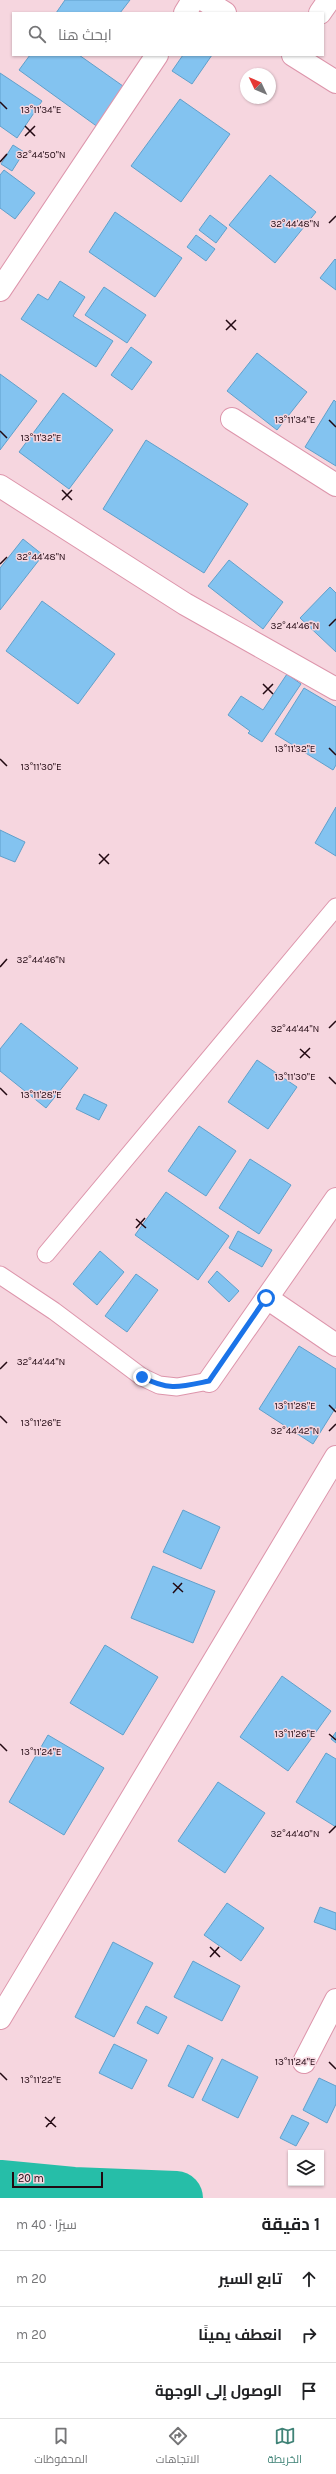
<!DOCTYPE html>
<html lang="ar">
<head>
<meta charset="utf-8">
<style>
  :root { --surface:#fff; --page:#f6f6f6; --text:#202124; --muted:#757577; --line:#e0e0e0; --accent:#408377 }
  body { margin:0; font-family:Karla,Cairo,sans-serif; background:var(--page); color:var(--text); direction:rtl }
  .controls { position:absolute; right:12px; bottom:12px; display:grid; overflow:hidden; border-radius:0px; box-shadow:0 1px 3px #0004 }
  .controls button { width:36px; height:36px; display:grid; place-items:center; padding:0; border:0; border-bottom:1px solid var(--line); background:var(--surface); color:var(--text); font:20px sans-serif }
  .compass { position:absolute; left:240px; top:68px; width:36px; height:36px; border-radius:50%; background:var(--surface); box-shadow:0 1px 3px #0004; rotate:314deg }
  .scale { position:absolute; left:12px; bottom:10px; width:91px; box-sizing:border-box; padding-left:4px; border:2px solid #220912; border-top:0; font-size:11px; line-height:14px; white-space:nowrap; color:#220912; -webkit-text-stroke:3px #f6d6df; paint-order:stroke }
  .stop { position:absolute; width:12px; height:12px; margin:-9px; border:3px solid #1a73e8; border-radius:50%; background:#fff }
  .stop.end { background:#1a73e8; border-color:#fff; box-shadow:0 1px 4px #0008 }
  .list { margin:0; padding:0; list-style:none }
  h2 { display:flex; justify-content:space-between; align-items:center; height:52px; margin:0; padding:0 16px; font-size:17px }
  h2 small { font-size:13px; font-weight:400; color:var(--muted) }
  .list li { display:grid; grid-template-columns:26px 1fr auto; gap:12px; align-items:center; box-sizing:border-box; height:56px; padding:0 16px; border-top:1px solid var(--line) }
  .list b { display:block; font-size:15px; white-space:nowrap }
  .list em { font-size:13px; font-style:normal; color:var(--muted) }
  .icon { flex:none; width:22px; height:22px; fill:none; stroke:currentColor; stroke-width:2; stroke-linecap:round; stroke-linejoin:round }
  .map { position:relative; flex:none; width:336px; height:2198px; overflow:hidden; direction:ltr }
  .search { position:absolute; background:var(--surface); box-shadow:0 1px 3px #0004; left:12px; right:12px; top:12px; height:44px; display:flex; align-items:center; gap:10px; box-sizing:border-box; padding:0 14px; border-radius:0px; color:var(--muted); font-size:15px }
  .sheet { height:220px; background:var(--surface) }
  nav { display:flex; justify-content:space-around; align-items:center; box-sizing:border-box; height:56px; border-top:1px solid var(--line); background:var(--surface); font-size:11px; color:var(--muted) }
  nav a { display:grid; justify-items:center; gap:2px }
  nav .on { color:var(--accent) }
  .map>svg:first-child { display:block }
</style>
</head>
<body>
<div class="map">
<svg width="336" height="2198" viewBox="0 0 336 2198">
  <rect width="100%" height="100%" fill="#f6d6df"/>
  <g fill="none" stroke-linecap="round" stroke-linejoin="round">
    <!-- river -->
    <polyline stroke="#26bea8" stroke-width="54" points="0,2187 73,2194 176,2198"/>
  </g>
  <!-- building -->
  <g fill="#83c3f0" stroke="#60a0cb">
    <polygon points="65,0 130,0 120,13 56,13"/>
    <polygon points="30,55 79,55 130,91 102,130 19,70"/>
    <polygon points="183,55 212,55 192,84 172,71"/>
    <polygon points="0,73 42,101 17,138 0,126"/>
    <polygon points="180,99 230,134 181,202 131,166"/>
    <polygon points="13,145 24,152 12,171 1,164"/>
    <polygon points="4,170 35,193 15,219 0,208 0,175"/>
    <polygon points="270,175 316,212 275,263 229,225"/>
    <polygon points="115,212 182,258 155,297 89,252"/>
    <polygon points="210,215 227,228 216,243 199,230"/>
    <polygon points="196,235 215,249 206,261 187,247"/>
    <polygon points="335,259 336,260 336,290 320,278"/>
    <polygon points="60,281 85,297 73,316 113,341 96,367 21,319 38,294 48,300"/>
    <polygon points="104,287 146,315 127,343 85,315"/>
    <polygon points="131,347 152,362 132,390 111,375"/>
    <polygon points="257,353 307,392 277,430 227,391"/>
    <polygon points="0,374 37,401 0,450"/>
    <polygon points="63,393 113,430 69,489 19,452"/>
    <polygon points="334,400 336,402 336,466 305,447"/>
    <polygon points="146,440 248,504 204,573 103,509"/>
    <polygon points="23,539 43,555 0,610 0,568"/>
    <polygon points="229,560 283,602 263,629 208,586"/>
    <polygon points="330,587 336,593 336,652 300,618"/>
    <polygon points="42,601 115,654 78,704 6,651"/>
    <polygon points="287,674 301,684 262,742 248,733 250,731 228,715 241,696 263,710"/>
    <polygon points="304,688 336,707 336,765 333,770 275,734"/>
    <polygon points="336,807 336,856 315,843"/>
    <polygon points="0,830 25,842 15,862 0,856"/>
    <polygon points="21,1023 78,1068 46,1108 0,1071 0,1049"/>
    <polygon points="257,1060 297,1087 268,1129 228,1102"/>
    <polygon points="84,1094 107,1105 99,1120 76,1109"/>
    <polygon points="199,1126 236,1151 206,1196 168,1171"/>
    <polygon points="250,1159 291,1185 259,1234 219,1208"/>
    <polygon points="166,1192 229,1236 198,1280 135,1235"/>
    <polygon points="238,1231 272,1250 262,1267 229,1248"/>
    <polygon points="100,1251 124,1272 97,1305 73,1284"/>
    <polygon points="217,1271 239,1291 229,1302 208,1282"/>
    <polygon points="136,1274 158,1290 127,1332 105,1316"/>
    <polygon points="299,1346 336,1369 336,1407 313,1444 259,1409"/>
    <polygon points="183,1510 220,1527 201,1569 163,1552"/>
    <polygon points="153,1566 215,1591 193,1643 131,1618"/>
    <polygon points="105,1645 158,1677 123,1735 70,1703"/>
    <polygon points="282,1676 331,1711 288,1771 240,1737"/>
    <polygon points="336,1732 336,1743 331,1739"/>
    <polygon points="48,1735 104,1768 64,1835 9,1802"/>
    <polygon points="326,1753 336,1759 336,1827 296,1802"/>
    <polygon points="218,1782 265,1813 225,1873 178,1841"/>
    <polygon points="227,1903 264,1928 241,1961 204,1935"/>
    <polygon points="320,1907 336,1913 336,1930 314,1922"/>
    <polygon points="113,1942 153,1963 114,2037 75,2017"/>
    <polygon points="193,1961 240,1986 222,2021 174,1997"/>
    <polygon points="146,2006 167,2017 158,2034 137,2023"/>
    <polygon points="114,2044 147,2060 132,2089 99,2073"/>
    <polygon points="188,2045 213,2058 193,2098 168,2086"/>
    <polygon points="222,2059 258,2077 238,2118 202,2100"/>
    <polygon points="319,2078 336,2086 336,2104 327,2123 303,2110"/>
    <polygon points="292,2115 309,2123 296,2146 280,2138"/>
  </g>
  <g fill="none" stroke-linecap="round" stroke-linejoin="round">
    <!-- lane casing -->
    <g stroke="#dd95ab" stroke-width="19">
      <g id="lane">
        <polyline points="46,1254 336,907"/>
        <polyline points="0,1275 54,1311 142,1377 159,1385 177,1387 209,1381"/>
      </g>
    </g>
    <!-- street casing -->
    <g stroke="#dd95ab" stroke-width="24">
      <g id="street">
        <polyline points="204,0 225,13"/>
        <polyline points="185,13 193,0"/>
        <polyline points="320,13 329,0"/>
        <polyline points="293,55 336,82"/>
        <polyline points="0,290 157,55"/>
        <polyline points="232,419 336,485"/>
        <polyline points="0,486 185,604 336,689"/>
        <polyline points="267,1298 336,1345"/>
        <polyline points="209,1381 336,1199"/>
        <polyline points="0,2018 336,1457"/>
        <polyline points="304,2062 336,2000"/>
      </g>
    </g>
    <!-- lane -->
    <use href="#lane" stroke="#fff" stroke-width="17"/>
    <!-- street -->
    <use href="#street" stroke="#fff" stroke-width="22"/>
  </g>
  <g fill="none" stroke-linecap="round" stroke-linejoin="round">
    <!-- route -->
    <path stroke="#1a73e8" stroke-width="5" d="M142 1377C169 1391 180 1387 209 1381L266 1298"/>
  </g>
  <!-- ticks -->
  <path fill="none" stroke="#220912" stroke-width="1.5" d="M0 102 7 109M25 126 35 136M25 136 35 126M0 162 7 154M329 223 336 216M226 320 236 330M226 330 236 320M329 420 336 427M0 431 7 438M62 490 72 500M62 500 72 490M0 564 7 557M329 626 336 619M263 684 273 694M263 694 273 684M329 748 336 755M0 759 7 766M99 854 109 864M99 864 109 854M0 967 7 959M329 1028 336 1021M300 1049 310 1058M300 1058 310 1048M329 1077 336 1084M0 1088 7 1095M136 1219 146 1228M136 1228 145 1218M0 1369 7 1362M329 1405 336 1412M0 1416 7 1423M329 1431 336 1424M173 1583 183 1592M173 1593 182 1583M329 1734 336 1740M0 1744 7 1751M329 1833 336 1826M210 1947 220 1957M210 1957 219 1947M329 2062 336 2069M0 2073 7 2080M45 2117 56 2127M46 2127 55 2117"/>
  <g font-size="10" text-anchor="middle" fill="#220912" stroke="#f6d6df" stroke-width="3" stroke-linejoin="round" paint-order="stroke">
    <text x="41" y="113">13°11'34"E</text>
    <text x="41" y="158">32°44'50"N</text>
    <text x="295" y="227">32°44'48"N</text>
    <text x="295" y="423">13°11'34"E</text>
    <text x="41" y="441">13°11'32"E</text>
    <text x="41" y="560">32°44'48"N</text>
    <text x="295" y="629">32°44'46"N</text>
    <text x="295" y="752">13°11'32"E</text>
    <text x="41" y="770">13°11'30"E</text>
    <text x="41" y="963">32°44'46"N</text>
    <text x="295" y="1032">32°44'44"N</text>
    <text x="295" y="1080">13°11'30"E</text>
    <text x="41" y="1098">13°11'28"E</text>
    <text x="41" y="1365">32°44'44"N</text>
    <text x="295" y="1409">13°11'28"E</text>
    <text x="41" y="1426">13°11'26"E</text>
    <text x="295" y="1434">32°44'42"N</text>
    <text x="295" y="1737">13°11'26"E</text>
    <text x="41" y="1755">13°11'24"E</text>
    <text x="295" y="1837">32°44'40"N</text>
    <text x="295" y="2065">13°11'24"E</text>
    <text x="41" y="2083">13°11'22"E</text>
  </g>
</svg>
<div class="controls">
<button><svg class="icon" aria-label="layers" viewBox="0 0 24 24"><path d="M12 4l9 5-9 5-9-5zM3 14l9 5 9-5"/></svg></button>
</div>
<svg class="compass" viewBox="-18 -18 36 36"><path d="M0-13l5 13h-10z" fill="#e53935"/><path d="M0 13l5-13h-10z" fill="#757577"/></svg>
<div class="scale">20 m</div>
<div class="stop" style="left:266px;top:1298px"></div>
<div class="stop end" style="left:142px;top:1377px"></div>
<div class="search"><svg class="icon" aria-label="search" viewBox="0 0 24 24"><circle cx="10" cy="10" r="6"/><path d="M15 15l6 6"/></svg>ابحث هنا</div>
</div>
<section class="sheet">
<h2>1 دقيقة<small>سيرًا · 40 m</small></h2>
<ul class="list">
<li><svg class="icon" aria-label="ahead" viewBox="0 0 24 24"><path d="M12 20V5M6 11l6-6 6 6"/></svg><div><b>تابع السير</b></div><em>20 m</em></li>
<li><svg class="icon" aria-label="right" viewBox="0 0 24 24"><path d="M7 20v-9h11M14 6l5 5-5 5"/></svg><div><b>انعطف يمينًا</b></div><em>20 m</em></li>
<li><svg class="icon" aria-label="arrive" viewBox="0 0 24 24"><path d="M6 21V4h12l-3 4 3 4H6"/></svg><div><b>الوصول إلى الوجهة</b></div></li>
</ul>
</section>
<nav>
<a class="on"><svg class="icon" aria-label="map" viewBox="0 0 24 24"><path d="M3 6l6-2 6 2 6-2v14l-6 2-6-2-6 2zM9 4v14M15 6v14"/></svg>الخريطة</a>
<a><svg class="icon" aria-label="directions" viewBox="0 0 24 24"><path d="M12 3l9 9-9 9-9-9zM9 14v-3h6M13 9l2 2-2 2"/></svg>الاتجاهات</a>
<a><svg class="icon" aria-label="saved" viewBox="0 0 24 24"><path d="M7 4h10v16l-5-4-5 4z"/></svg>المحفوظات</a>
</nav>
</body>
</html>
